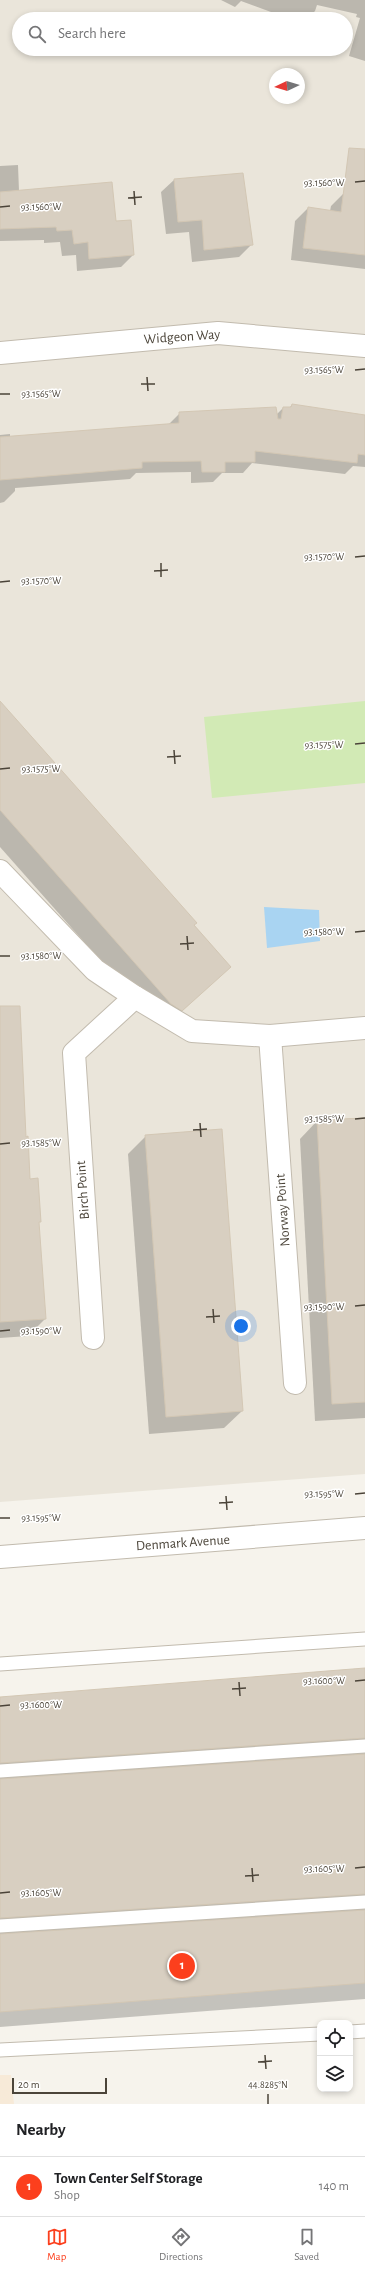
<!DOCTYPE html>
<html lang="en">
<head>
<meta charset="utf-8">
<style>
  :root { --surface:#fff; --page:#f6f6f6; --text:#202124; --muted:#757577; --line:#e0e0e0; --accent:#fc3f1d }
  body { margin:0; font-family:"Alegreya Sans",sans-serif; background:var(--page); color:var(--text) }
  .controls { position:absolute; right:12px; bottom:12px; display:grid; overflow:hidden; border-radius:8px; box-shadow:0 2px 6px #0003 }
  .controls button { width:36px; height:36px; display:grid; place-items:center; padding:0; border:0; border-bottom:1px solid var(--line); background:var(--surface); color:var(--text); font:20px sans-serif }
  .compass { position:absolute; left:269px; top:68px; width:36px; height:36px; border-radius:50%; background:var(--surface); box-shadow:0 2px 6px #0003; rotate:266deg }
  .scale { position:absolute; left:12px; bottom:10px; width:95px; box-sizing:border-box; padding-left:4px; border:2px solid #4b4439; border-top:0; font-size:11px; line-height:14px; white-space:nowrap; color:#4b4439; -webkit-text-stroke:3px #fff; paint-order:stroke }
  .you { position:absolute; left:241px; top:1326px; width:14px; height:14px; margin:-10px; border:3px solid #fff; border-radius:50%; background:#1a73e8; box-shadow:0 0 0 6px #1a73e833 }
  .badge { display:grid; place-items:center; width:26px; height:26px; border-radius:50%; background:var(--accent); color:#fff; font-size:13px; font-weight:700 }
  .pin { position:absolute; translate:-50% -50%; border:2px solid #fff; box-shadow:0 1px 4px #0006 }
  .list { margin:0; padding:0; list-style:none }
  h2 { display:flex; justify-content:space-between; align-items:center; height:52px; margin:0; padding:0 16px; font-size:17px }
  h2 small { font-size:13px; font-weight:400; color:var(--muted) }
  .list li { display:grid; grid-template-columns:26px 1fr auto; gap:12px; align-items:center; box-sizing:border-box; height:60px; padding:0 16px; border-top:1px solid var(--line) }
  .list b { display:block; font-size:15px; white-space:nowrap }
  .list p { margin:0; font-size:13px; white-space:nowrap; color:var(--muted) }
  .list em { font-size:13px; font-style:normal; color:var(--muted) }
  .icon { flex:none; width:22px; height:22px; fill:none; stroke:currentColor; stroke-width:2; stroke-linecap:round; stroke-linejoin:round }
  .map { position:relative; flex:none; width:365px; height:2104px; overflow:hidden }
  .search { position:absolute; background:var(--surface); box-shadow:0 2px 6px #0003; left:12px; right:12px; top:12px; height:44px; display:flex; align-items:center; gap:10px; box-sizing:border-box; padding:0 14px; border-radius:22px; color:var(--muted); font-size:15px }
  .sheet { height:112px; background:var(--surface) }
  nav { display:flex; justify-content:space-around; align-items:center; box-sizing:border-box; height:56px; border-top:1px solid var(--line); background:var(--surface); font-size:11px; color:var(--muted) }
  nav a { display:grid; justify-items:center; gap:2px }
  nav .on { color:var(--accent) }
  .map>svg:first-child { display:block }
</style>
</head>
<body>
<div class="map">
<svg width="365" height="2104" viewBox="0 0 365 2104">
  <rect width="100%" height="100%" fill="#f6f3ec"/>
  <!-- residential -->
  <path fill="#eae5da" fill-rule="evenodd" d="M0 0H365V1474L0 1502ZM19 19H346V49H19ZM275 74H299V98H275Z"/>
  <!-- commercial -->
  <polygon fill="#f7ead8" points="0,2075 11,2075 14,2104 0,2104"/>
  <!-- green -->
  <polygon fill="#d2eab5" points="365,701 365,783 212,798 204,717"/>
  <!-- water -->
  <polygon fill="#a9d4f2" points="264,907 319,910 320,941 267,948"/>
  <!-- shadow -->
  <g fill="#0003">
    <polygon points="221,0 365,0 365,61 349,56 360,18 356,17 357,14 317,5 315,11 307,19 290,19 241,1 235,7"/>
    <polygon points="18,165 19,191 115,222 133,255 121,267 77,271 76,255 62,256 60,242 44,243 44,240 0,241 0,166"/>
    <polygon points="174,180 252,244 239,257 192,262 189,232 166,234 161,192"/>
    <polygon points="343,194 365,196 365,269 291,260 295,221 308,208 330,211 331,206"/>
    <polygon points="292,405 365,416 365,467 353,466 345,474 252,463 243,473 222,473 213,482 191,483 191,472 136,473 130,479 15,488 15,491 4,502 0,503 0,435 10,434 10,438 169,424 180,413 276,415 283,408 289,408"/>
    <polygon points="0,702 230,967 164,1027 154,1021 0,847"/>
    <polygon points="0,1041 25,1138 29,1180 40,1221 38,1224 45,1319 28,1336 0,1338"/>
    <polygon points="365,1119 365,1418 315,1421 300,1139 317,1121"/>
    <polygon points="146,1136 242,1411 224,1428 149,1434 128,1154"/>
    <polygon points="365,1669 365,1999 0,2027 0,1698"/>
  </g>
  <!-- building -->
  <g fill="#d8cfc1" stroke="#d3c7b4">
    <polygon points="349,148 365,149 365,255 303,248 308,207 341,212"/>
    <polygon points="243,173 253,245 204,250 202,220 178,222 174,179"/>
    <polygon points="112,182 116,221 131,220 134,255 89,259 88,242 74,244 72,230 57,231 56,227 0,229 0,192"/>
    <polygon points="292,404 365,415 365,455 358,454 357,463 255,451 255,462 225,462 225,472 202,472 201,461 142,462 142,468 0,480 0,437 179,423 179,412 276,407 278,419 281,419 283,407 291,407"/>
    <polygon points="0,701 197,923 194,925 231,967 182,1011 171,1004 0,810"/>
    <polygon points="0,1006 20,1006 26,1137 28,1136 30,1179 38,1178 41,1222 39,1222 46,1319 0,1322"/>
    <polygon points="365,1118 365,1402 332,1404 317,1120"/>
    <polygon points="222,1129 243,1411 166,1417 145,1135"/>
    <polygon points="365,1668 365,1738 0,1763 0,1697"/>
    <polygon points="365,1754 365,1894 0,1918 0,1779"/>
    <polygon points="365,1910 365,1983 0,2012 0,1934"/>
  </g>
  <g fill="none" stroke-linecap="round" stroke-linejoin="round">
    <!-- service casing -->
    <g stroke="#c2bbae" stroke-width="15">
      <g id="service">
        <polyline points="0,1664 365,1639"/>
        <polyline points="0,1771 365,1746"/>
        <polyline points="0,1926 365,1902"/>
        <polyline points="350,2032 365,2031"/>
        <polyline points="0,2050 320,2034"/>
      </g>
    </g>
    <!-- minor casing -->
    <g stroke="#c2bbae" stroke-width="24">
      <g id="minor">
        <polyline points="0,353 218,333 365,346"/>
        <polyline points="0,871 95,970 135,997"/>
        <polyline points="270,1036 295,1383"/>
        <polyline points="93,1338 74,1053 135,997 192,1031 270,1036 365,1028"/>
      </g>
    </g>
    <!-- tertiary casing -->
    <g stroke="#c2bbae" stroke-width="24">
      <polyline id="tertiary" points="0,1557 365,1528"/>
    </g>
    <!-- service -->
    <use href="#service" stroke="#fff" stroke-width="13"/>
    <!-- minor -->
    <use href="#minor" stroke="#fff" stroke-width="22"/>
    <!-- tertiary -->
    <use href="#tertiary" stroke="#fff" stroke-width="22"/>
  </g>
  <!-- ticks -->
  <path fill="none" stroke="#4b4439" stroke-width="1.5" d="M355 182 365 181M134 191 135 205M128 198 142 197M0 207 10 206M355 370 365 369M147 377 148 391M141 384H155M0 394H10M355 557 365 556M161 563V577M154 571 168 570M0 582 10 581M355 744 365 743M174 750 175 764M167 757 181 756M0 769 10 768M355 932 365 931M187 936 188 950M180 944 194 943M0 956H10M355 1119 365 1118M200 1123 201 1137M193 1130 207 1129M0 1144 10 1143M355 1306 365 1305M213 1309 214 1323M206 1317 220 1316M0 1331 10 1330M355 1494 365 1493M226 1496 227 1510M219 1503 233 1502M0 1518H10M355 1681 365 1680M239 1682 240 1696M232 1689 246 1688M0 1706 10 1705M252 1868 253 1882M355 1868 365 1867M245 1876 259 1875M0 1893 10 1892M265 2055 266 2069M258 2062 272 2061M268 2094V2104"/>
  <g text-anchor="middle" dominant-baseline="central" stroke-width="3" stroke-linejoin="round" paint-order="stroke">
    <!-- street labels -->
    <g font-size="14" fill="#4b4439" stroke="#fff">
      <text transform="translate(182 337) rotate(-4)">Widgeon Way</text>
      <text transform="translate(83 1190) rotate(-94)">Birch Point</text>
      <text transform="translate(283 1210) rotate(-94)">Norway Point</text>
      <text transform="translate(183 1543) rotate(-4)">Denmark Avenue</text>
    </g>
  </g>
  <g font-size="10" text-anchor="middle" fill="#4b4439" stroke="#fff" stroke-width="3" stroke-linejoin="round" paint-order="stroke">
    <text x="324" y="186">93.1560°W</text>
    <text x="41" y="210">93.1560°W</text>
    <text x="324" y="373">93.1565°W</text>
    <text x="41" y="397">93.1565°W</text>
    <text x="324" y="560">93.1570°W</text>
    <text x="41" y="584">93.1570°W</text>
    <text x="324" y="748">93.1575°W</text>
    <text x="41" y="772">93.1575°W</text>
    <text x="324" y="935">93.1580°W</text>
    <text x="41" y="959">93.1580°W</text>
    <text x="324" y="1122">93.1585°W</text>
    <text x="41" y="1146">93.1585°W</text>
    <text x="324" y="1310">93.1590°W</text>
    <text x="41" y="1334">93.1590°W</text>
    <text x="324" y="1497">93.1595°W</text>
    <text x="41" y="1521">93.1595°W</text>
    <text x="324" y="1684">93.1600°W</text>
    <text x="41" y="1708">93.1600°W</text>
    <text x="324" y="1872">93.1605°W</text>
    <text x="41" y="1896">93.1605°W</text>
    <text x="268" y="2088">44.8285°N</text>
  </g>
</svg>
<div class="controls">
<button><svg class="icon" aria-label="locate" viewBox="0 0 24 24"><circle cx="12" cy="12" r="6"/><path d="M12 2v4M12 18v4M2 12h4M18 12h4"/></svg></button>
<button><svg class="icon" aria-label="layers" viewBox="0 0 24 24"><path d="M12 4l9 5-9 5-9-5zM3 14l9 5 9-5"/></svg></button>
</div>
<svg class="compass" viewBox="-18 -18 36 36"><path d="M0-13l5 13h-10z" fill="#e53935"/><path d="M0 13l5-13h-10z" fill="#757577"/></svg>
<div class="scale">20 m</div>
<div class="you"></div>
<div class="pin badge" style="left:182px;top:1966px">1</div>
<div class="search"><svg class="icon" aria-label="search" viewBox="0 0 24 24"><circle cx="10" cy="10" r="6"/><path d="M15 15l6 6"/></svg>Search here</div>
</div>
<section class="sheet">
<h2>Nearby<small></small></h2>
<ul class="list">
<li><span class="badge">1</span><div><b>Town Center Self Storage</b><p>Shop</p></div><em>140 m</em></li>
</ul>
</section>
<nav>
<a class="on"><svg class="icon" aria-label="map" viewBox="0 0 24 24"><path d="M3 6l6-2 6 2 6-2v14l-6 2-6-2-6 2zM9 4v14M15 6v14"/></svg>Map</a>
<a><svg class="icon" aria-label="directions" viewBox="0 0 24 24"><path d="M12 3l9 9-9 9-9-9zM9 14v-3h6M13 9l2 2-2 2"/></svg>Directions</a>
<a><svg class="icon" aria-label="saved" viewBox="0 0 24 24"><path d="M7 4h10v16l-5-4-5 4z"/></svg>Saved</a>
</nav>
</body>
</html>
